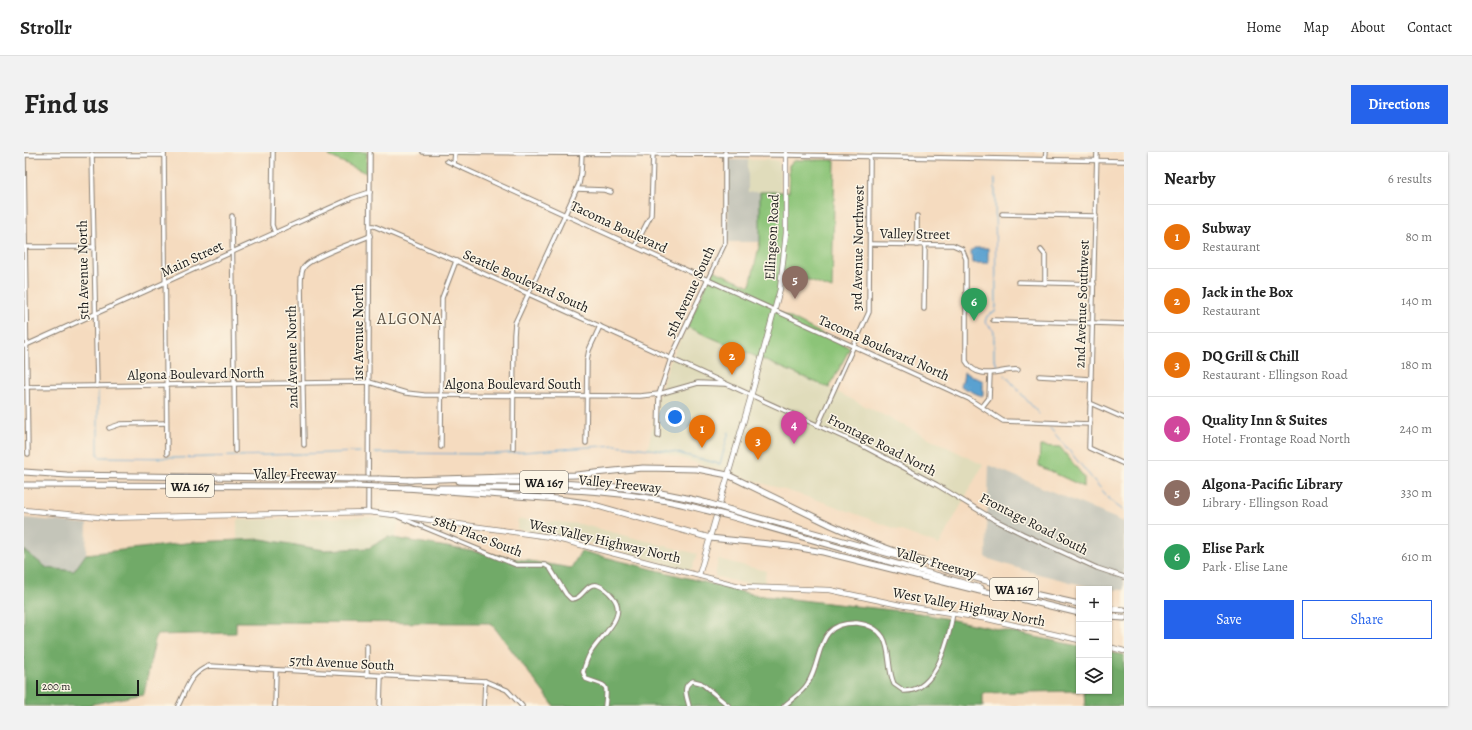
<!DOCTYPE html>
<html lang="en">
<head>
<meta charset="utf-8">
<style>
  :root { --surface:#fff; --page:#f2f2f2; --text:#222; --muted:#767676; --line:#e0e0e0; --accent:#2563eb }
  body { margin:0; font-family:Alegreya,serif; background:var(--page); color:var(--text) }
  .controls { position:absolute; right:12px; bottom:12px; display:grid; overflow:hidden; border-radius:0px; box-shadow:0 1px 3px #0004 }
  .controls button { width:36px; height:36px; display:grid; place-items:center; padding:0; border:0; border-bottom:1px solid var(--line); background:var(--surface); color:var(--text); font:20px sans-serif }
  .scale { position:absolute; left:12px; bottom:10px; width:103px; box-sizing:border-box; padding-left:4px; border:2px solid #1c1c1c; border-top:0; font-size:11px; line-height:14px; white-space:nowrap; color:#1c1c1c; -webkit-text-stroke:3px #fcf5e5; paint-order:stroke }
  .you { position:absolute; left:651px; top:265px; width:14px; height:14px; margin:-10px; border:3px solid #fff; border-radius:50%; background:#1a73e8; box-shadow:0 0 0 6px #1a73e833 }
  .badge { display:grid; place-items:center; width:26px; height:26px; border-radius:50%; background:var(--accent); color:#fff; font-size:13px; font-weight:700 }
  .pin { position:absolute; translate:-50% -33px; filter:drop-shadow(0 1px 2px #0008) }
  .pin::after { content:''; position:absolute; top:21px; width:14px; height:12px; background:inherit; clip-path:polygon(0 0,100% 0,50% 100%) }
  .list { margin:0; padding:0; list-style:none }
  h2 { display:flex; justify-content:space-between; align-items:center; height:52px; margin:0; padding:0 16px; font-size:17px }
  h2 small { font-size:13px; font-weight:400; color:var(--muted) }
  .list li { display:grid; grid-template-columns:26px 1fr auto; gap:12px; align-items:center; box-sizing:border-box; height:64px; padding:0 16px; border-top:1px solid var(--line) }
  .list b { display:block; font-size:15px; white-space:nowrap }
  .list p { margin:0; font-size:13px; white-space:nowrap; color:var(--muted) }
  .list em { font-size:13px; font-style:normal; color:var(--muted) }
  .actions { display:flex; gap:8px; padding:12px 16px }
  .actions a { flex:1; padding:9px 0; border:1px solid var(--accent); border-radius:0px; text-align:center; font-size:14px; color:var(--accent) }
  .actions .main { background:var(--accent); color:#fff }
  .icon { flex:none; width:22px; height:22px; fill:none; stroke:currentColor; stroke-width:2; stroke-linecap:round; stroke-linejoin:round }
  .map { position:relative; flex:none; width:1100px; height:554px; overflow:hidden; border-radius:0px }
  header { display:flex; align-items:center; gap:24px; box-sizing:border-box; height:56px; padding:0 20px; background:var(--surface); border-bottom:1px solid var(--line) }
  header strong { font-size:19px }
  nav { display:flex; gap:22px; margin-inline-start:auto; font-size:14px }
  .intro { display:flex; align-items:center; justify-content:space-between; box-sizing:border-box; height:96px; padding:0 24px }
  h1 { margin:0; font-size:28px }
  .button { padding:10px 18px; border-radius:0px; background:var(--accent); color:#fff; font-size:14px; font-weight:700 }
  main { display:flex; gap:24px; padding:0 24px }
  aside { flex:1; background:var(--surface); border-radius:0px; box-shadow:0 1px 3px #0004 }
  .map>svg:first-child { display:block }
</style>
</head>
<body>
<header>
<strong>Strollr</strong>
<nav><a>Home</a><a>Map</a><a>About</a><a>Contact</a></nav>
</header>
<div class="intro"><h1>Find us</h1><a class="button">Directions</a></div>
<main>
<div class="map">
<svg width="1100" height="554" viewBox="0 0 1100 554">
  <rect width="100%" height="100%" fill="#fcf5e5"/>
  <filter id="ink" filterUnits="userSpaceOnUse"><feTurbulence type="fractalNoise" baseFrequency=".025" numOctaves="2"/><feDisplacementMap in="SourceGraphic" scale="8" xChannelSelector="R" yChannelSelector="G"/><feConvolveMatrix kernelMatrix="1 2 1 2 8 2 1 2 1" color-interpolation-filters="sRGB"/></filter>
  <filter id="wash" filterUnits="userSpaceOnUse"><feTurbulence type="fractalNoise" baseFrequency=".012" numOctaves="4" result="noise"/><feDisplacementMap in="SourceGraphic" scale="16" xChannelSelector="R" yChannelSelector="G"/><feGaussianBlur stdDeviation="0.9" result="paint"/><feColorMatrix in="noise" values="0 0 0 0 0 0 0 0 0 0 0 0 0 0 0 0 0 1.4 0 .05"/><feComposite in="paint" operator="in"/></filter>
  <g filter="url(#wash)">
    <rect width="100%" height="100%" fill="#f5dbbf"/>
    <!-- built -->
    <g fill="#e0dcbb">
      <polygon points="724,8 751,8 755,10 757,40 724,40"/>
      <polygon points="663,175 805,236 959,313 915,393 800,350 624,296 635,242 647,206"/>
      <polygon points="345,365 375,367 371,386 364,385 345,396 300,398 237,387 213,388 213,368"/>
      <polygon points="494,367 556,372 673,402 668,417 662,417 557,389 493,377"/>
      <polygon points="694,407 742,419 740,434 730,434 691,424"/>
    </g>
    <!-- industrial -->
    <g fill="#c4c5b9">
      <polygon points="707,8 724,8 724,40 736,40 736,90 704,90 704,9"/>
      <polygon points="965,313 1100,370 1100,438 1074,437 1003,419 962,406"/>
      <polygon points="0,366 63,372 62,402 50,419 23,416 0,398"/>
    </g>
    <!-- green -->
    <g fill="#8cc478" stroke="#54704a">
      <polygon points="307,0 343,0 342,21 305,4"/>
      <polygon points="771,8 811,8 808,137 759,119 751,158 826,196 805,236 663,175 689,118 726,134 736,90 736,40 765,40 765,13"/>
      <polygon points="1016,294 1036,295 1060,325 1060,335 1015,314"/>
    </g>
    <!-- forest -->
    <g fill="#71aa68" stroke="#466342">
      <polygon points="364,385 547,416 557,399 731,443 895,461 1055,494 1055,539 959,541 959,554 530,554 467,471 212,470 212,481 132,483 120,542 59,554 0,554 0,398 23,416 50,419 62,402 171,390 237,387 300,398 345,396"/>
      <polygon points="1085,500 1100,503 1100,554 1061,554 1060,539 1085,539"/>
    </g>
    <!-- water -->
    <g fill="#5aa1d0" stroke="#3b5e76">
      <polygon points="950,96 964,96 964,111 948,111 947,100"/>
      <polygon points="940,220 959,229 959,243 957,244 938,235 936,232 939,228"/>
    </g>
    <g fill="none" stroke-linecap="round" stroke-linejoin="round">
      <!-- stream -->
      <g stroke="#5aa1d0" stroke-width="1">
        <polyline points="971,27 972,155 971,160 963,164 961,170 970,179 970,206 974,215"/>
        <polyline points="981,223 1015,262"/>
        <polyline points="74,239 74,303 76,305 152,306 336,300"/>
        <polyline points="1026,276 1088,350 1100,359"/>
        <polyline points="351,301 473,302 591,293 650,300 696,312 705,280"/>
      </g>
    </g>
  </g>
  <g filter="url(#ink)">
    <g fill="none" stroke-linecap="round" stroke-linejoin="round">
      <!-- minor casing -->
      <g stroke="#887c6e" stroke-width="5.5">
        <g id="minor">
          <polyline points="140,0 143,302"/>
          <polyline points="249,0 248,73 251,81"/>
          <polyline points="399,0 762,3 1100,9"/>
          <polyline points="1073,0 1065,296 1100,312"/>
          <polyline points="68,2 73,234"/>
          <polyline points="0,3 4,302"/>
          <polyline points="0,3 140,3"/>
          <polyline points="1021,8 1022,0"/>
          <polyline points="423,9 945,247 979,269 1066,272"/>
          <polyline points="430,12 431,0"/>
          <polyline points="553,37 580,38 587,40"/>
          <polyline points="978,62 1072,64"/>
          <polyline points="208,64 211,299"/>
          <polyline points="893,64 893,93"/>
          <polyline points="346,74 350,74 432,109 839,294 913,333 969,367 999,382 1073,416 1100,425"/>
          <path d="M846 92 929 93 938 97 942 107V209C955 231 977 216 994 218"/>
          <polyline points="611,94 627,63 629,1"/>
          <polyline points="0,95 70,95"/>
          <polyline points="1017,98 1021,103 1021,131"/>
          <polyline points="994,130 1070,132"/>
          <polyline points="900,157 901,93"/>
          <polyline points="969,168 1100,172"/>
          <polyline points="0,194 328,46 346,40"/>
          <polyline points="1015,224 1067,227"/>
          <polyline points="0,235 345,230 382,241 400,243 616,244 635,242 674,231 701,232"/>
          <polyline points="1066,251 1100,266"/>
          <polyline points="958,255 965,246 966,222"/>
          <polyline points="794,273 845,160 846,5"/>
          <polyline points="85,276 97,272 142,271"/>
          <polyline points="634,284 635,242 647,206 701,91 701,0"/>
          <polyline points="562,291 563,208 565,198 576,174"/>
          <path d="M280 293 277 131C277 126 277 120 280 115 287 105 332 90 346 84"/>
          <polyline points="417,295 418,146 432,109"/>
          <polyline points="489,296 490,183 491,171 555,32 557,21 558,0"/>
          <polyline points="344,360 346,0"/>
          <path d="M375 365 492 413H521L526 416 542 442 547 447C559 448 562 430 573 433 579 435 584 439 588 444 606 464 576 484 567 500 563 506 561 513 559 520L562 527C583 535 584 529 581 554"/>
          <polyline points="343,494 343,523"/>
          <path d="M154 554C163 536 165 522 185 514L461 529 483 538 498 554"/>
          <polyline points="251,554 252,518"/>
          <polyline points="356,554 357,524"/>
          <polyline points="460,554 461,529"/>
          <path d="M665 554C663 545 657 533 669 529L677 531 705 554"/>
          <path d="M760 554C768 547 779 540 784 531 800 504 791 470 833 471 842 472 853 476 859 485 867 498 863 517 870 532L880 539C913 540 925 486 929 461"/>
        </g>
      </g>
      <!-- major casing -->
      <g stroke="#887c6e" stroke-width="6">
        <g id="major">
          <polyline points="0,358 84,366 344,360 370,363 526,385 719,435 806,438 876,453 964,467 1055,488"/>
          <polyline points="675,423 729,237 756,137 762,81 762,0"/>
          <polyline points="1085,495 1100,499"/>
        </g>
      </g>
      <!-- highway casing -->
      <g stroke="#887c6e" stroke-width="7">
        <g id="highway">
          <polyline points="0,320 43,323 332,327"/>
          <polyline points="355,327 388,328"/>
          <polyline points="385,328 552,323 619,316 673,317 704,323 807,373 843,389 926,419"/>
          <path d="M435 329C519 331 601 329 683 351"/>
          <polyline points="0,333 332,334"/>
          <polyline points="355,335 386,336"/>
          <polyline points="382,336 534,347 563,351 686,386 765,394 799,400 956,439 980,443"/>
          <path d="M414 336C503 336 594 334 681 358"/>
          <polyline points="707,358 884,407"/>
          <polyline points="705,364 957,436"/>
          <polyline points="924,418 1001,440 1055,452"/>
          <polyline points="976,442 1055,461"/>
          <polyline points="1085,457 1100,458"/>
          <polyline points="1085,465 1100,466"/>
        </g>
      </g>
      <!-- minor -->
      <use href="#minor" stroke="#fff" stroke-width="3.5"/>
      <!-- major -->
      <use href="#major" stroke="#fff" stroke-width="4.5"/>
      <!-- highway -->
      <use href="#highway" stroke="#fff" stroke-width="5"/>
      <!-- highway-bridge casing -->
      <g stroke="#887c6e" stroke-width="7" stroke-linecap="butt">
        <g id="highway-bridge">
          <polyline points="332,327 355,327"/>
          <polyline points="332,334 355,335"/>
          <polyline points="683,351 707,358"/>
          <polyline points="681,358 705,364"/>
        </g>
      </g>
      <!-- highway-bridge -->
      <use href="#highway-bridge" stroke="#fff" stroke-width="5"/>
    </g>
  </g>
  <g text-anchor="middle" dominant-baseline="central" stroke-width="3" stroke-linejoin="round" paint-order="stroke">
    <!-- shield labels -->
    <g fill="#fcf5e5" stroke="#5f5d58" stroke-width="1">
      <rect x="496" y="319" width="48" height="22" rx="3"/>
      <rect x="142" y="323" width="48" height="22" rx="3"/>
      <rect x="966" y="426" width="48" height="22" rx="3"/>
    </g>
    <g font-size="13" font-weight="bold" fill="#1c1c1c">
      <text x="520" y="330">WA 167</text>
      <text x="166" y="334">WA 167</text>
      <text x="990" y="437">WA 167</text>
    </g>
    <!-- street labels -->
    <g font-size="14" fill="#1c1c1c" stroke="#fcf5e5">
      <text transform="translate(595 75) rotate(25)">Tacoma Boulevard</text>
      <text transform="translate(891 82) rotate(1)">Valley Street</text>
      <text transform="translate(748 85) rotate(-87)">Ellingson Road</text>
      <text transform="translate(834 96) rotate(-89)">3rd Avenue Northwest</text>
      <text transform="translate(168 107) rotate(-25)">Main Street</text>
      <text transform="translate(59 118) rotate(-91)">5th Avenue North</text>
      <text transform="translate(502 129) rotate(24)">Seattle Boulevard South</text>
      <text transform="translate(666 140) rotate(-65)">5th Avenue South</text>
      <text transform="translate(1058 152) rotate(-88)">2nd Avenue Southwest</text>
      <text transform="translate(334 180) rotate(-90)">1st Avenue North</text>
      <text transform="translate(860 196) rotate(24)">Tacoma Boulevard North</text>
      <text transform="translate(268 205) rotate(-91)">2nd Avenue North</text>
      <text transform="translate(172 222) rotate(-1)">Algona Boulevard North</text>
      <text x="489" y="232">Algona Boulevard South</text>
      <text transform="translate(858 293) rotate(27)">Frontage Road North</text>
      <text x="271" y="322">Valley Freeway</text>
      <text transform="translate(596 332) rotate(6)">Valley Freeway</text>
      <text transform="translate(1010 372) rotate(27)">Frontage Road South</text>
      <text transform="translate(454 384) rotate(21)">58th Place South</text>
      <text transform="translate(581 389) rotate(13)">West Valley Highway North</text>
      <text transform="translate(912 411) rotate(16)">Valley Freeway</text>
      <text transform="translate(945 455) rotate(11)">West Valley Highway North</text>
      <text transform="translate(318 511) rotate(3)">57th Avenue South</text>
    </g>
    <!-- quarter labels -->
    <g font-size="16" letter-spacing="1" fill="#5d5346" stroke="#fcf5e5">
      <text x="386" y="167">ALGONA</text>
    </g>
  </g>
</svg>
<div class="controls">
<button>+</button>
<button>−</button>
<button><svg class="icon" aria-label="layers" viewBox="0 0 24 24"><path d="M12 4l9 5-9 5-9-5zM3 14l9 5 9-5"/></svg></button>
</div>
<div class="scale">200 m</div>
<div class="you"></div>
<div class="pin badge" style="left:678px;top:296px;background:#e8710a">1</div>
<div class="pin badge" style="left:708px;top:223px;background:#e8710a">2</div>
<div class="pin badge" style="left:734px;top:308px;background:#e8710a">3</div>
<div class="pin badge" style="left:770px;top:292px;background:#d1479c">4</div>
<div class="pin badge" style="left:771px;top:147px;background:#8d6e63">5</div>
<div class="pin badge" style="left:950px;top:169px;background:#2e9e5b">6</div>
</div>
<aside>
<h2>Nearby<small>6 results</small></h2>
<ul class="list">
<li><span class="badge" style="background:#e8710a">1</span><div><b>Subway</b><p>Restaurant</p></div><em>80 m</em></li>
<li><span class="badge" style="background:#e8710a">2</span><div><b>Jack in the Box</b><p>Restaurant</p></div><em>140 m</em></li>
<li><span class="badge" style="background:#e8710a">3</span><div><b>DQ Grill &amp; Chill</b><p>Restaurant · Ellingson Road</p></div><em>180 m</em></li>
<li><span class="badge" style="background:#d1479c">4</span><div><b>Quality Inn &amp; Suites</b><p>Hotel · Frontage Road North</p></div><em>240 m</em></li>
<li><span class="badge" style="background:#8d6e63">5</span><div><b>Algona-Pacific Library</b><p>Library · Ellingson Road</p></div><em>330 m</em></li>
<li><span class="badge" style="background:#2e9e5b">6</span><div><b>Elise Park</b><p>Park · Elise Lane</p></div><em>610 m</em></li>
</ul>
<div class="actions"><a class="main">Save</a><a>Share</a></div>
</aside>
</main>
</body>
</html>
